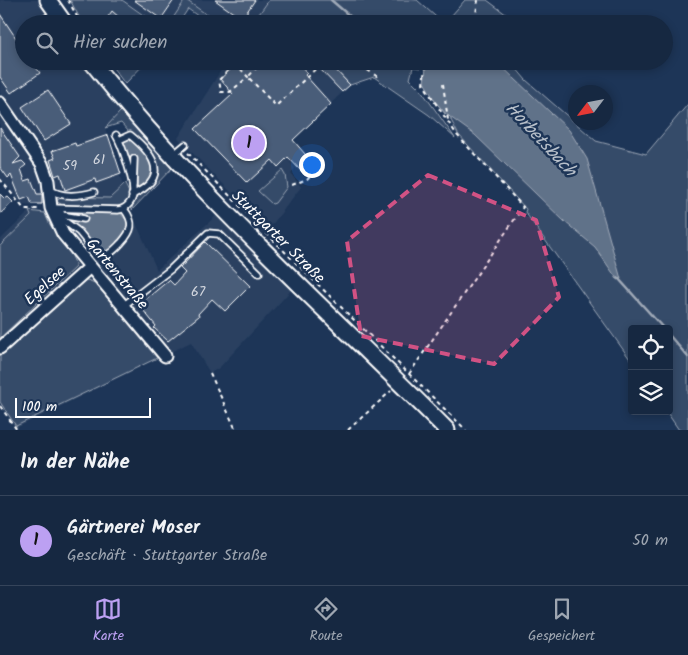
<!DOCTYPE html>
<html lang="de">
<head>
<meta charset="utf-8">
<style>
  :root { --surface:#162841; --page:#1f3048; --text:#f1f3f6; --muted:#9ea6b1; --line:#35445a; --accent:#bca0f2 }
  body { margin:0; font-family:Kalam,sans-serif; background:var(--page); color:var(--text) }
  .controls { position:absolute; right:15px; bottom:15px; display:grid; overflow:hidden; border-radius:5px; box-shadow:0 2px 8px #0003 }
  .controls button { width:45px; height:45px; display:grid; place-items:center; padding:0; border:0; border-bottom:1px solid var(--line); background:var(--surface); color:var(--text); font:25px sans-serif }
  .compass { position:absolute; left:568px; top:85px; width:45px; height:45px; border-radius:50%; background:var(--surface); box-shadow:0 2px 8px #0003; rotate:238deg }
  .scale { position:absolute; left:15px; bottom:12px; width:136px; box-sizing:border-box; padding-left:5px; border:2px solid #fff; border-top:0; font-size:14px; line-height:18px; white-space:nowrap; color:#fff; -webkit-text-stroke:4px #1d3557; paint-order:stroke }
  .you { position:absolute; left:311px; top:164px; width:18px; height:18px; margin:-12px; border:4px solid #fff; border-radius:50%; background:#1a73e8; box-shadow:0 0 0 8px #1a73e833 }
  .badge { display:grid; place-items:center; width:32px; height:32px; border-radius:50%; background:var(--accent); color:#111; font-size:16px; font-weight:700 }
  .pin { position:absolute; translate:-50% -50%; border:2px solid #fff; box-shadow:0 1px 5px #0006 }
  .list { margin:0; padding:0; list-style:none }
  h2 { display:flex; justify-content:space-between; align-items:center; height:65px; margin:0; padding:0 20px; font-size:21px }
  h2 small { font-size:16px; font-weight:400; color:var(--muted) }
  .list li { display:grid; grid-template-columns:32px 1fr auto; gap:15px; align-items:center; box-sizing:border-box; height:90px; padding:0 20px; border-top:1px solid var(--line) }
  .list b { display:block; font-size:19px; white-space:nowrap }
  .list p { margin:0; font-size:16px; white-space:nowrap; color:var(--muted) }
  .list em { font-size:16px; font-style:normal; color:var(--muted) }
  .icon { flex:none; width:28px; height:28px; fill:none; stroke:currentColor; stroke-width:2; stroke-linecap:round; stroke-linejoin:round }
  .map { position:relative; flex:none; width:688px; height:430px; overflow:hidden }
  .search { position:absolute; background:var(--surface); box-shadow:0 2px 8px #0003; left:15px; right:15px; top:15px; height:55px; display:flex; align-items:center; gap:12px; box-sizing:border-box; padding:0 18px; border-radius:28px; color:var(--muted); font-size:19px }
  .sheet { height:155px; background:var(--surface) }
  nav { display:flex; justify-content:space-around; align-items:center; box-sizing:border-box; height:70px; border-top:1px solid var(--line); background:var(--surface); font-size:14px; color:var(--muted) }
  nav a { display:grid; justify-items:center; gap:2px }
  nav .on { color:var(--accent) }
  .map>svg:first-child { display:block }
</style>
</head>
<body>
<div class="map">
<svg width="688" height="430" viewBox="0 0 688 430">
  <rect width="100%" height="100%" fill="#1d3557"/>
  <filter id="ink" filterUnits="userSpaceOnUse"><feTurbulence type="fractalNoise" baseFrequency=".02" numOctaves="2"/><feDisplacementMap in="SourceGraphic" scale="10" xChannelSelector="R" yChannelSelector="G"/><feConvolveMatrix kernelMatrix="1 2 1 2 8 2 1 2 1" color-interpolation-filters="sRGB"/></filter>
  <g filter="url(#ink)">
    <!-- built -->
    <g fill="#2a4161">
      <polygon points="0,0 37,0 56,24 24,24 24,61 82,61 121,111 105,128 131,212 157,270 219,213 295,286 219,368 210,373 191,342 16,428 0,406 0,240 26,215 28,210 53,212 49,175 39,150 0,93"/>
      <polygon points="123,0 185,0 169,24 157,24"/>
      <polygon points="186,0 269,0 252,24 220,24"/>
      <polygon points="227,61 327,61 350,85 281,151 295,168 291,174 301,187 268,230 178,138"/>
      <polygon points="0,111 32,156 41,173 46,206 22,205 0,177"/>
    </g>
    <!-- green -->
    <g fill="#364b69" stroke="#9aa5b4">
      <polygon points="70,0 122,0 156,24 83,24"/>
      <polygon points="185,0 186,0 220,24 209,24 188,9 178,24 169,24"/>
      <polygon points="269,0 417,0 444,24 465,0 487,0 507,15 500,24 252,24"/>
      <polygon points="108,61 147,61 125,84"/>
      <polygon points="327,61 423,61 420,68 413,67 410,79 421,90 455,138 429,115 374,77 350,85"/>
      <polygon points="432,61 510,61 526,80 596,141 646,154 688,104 688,430 679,430 666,411 669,411 669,329 632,329 632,362 525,212 526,209 458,134 451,120 444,81 445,114 435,101"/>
      <path d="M121 111 173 167 132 210 133 199C146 188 163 180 155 161L121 123 105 128Z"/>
      <polygon points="282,170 285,175 287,187 275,203 272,204 258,191"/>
      <polygon points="125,184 130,195 127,202 120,206 64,206 56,201 62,197 110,198"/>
      <path d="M29 211 45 213C50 232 77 255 75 267L0 338V246L31 216Z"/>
      <polygon points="87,280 95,283 157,358 16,426 0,402 0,354 79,282"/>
    </g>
    <!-- water -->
    <g fill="#617289" stroke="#a0aab8">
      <polygon points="427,61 496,61 569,130 587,159 621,279 617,279 595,247 565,222 475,135 446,114 435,101 424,82"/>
      <polygon points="130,137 147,156 154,168 151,180 138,190 137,180 132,178 122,141"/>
      <polygon points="67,212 119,212 128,222 128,233 109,251 99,251 66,219"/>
    </g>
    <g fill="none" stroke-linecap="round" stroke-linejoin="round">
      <!-- stream -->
      <g stroke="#a0aab8" stroke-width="2.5">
        <polyline points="331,0 359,24"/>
        <polyline points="418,61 421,63"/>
        <polyline points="618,278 664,329"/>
        <polyline points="669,335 688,357"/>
      </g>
    </g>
    <!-- building -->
    <g fill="#4a5d79" stroke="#fff">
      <polygon points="134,0 174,0 161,19"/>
      <polygon points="215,0 255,0 242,19"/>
      <polygon points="112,11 120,18 128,24 103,24"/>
      <polygon points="0,14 24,50 24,61 32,61 40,73 11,93 0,77"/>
      <polygon points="240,61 297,61 307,73 305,75 331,104 293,140 311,161 301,171 288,157 278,167 272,160 247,183 195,129 233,94 220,79"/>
      <polygon points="327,61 350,85 342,92 319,68"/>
      <polygon points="48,90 71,124 44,141 22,107"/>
      <polygon points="0,128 20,157 13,164 22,161 26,165 21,169 25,181 31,179 37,194 42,194 42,204 32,204 29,197 21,200 11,175 8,178 0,167"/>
      <polygon points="108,135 121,174 96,183 95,179 65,190 60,174 55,176 50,160 55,158 52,151 75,143 76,146"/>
      <polygon points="0,194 5,199 8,197 13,202 0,214"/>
      <polygon points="205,242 250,286 225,311 212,299 198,314 199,316 168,341 154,328 156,326 139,305 169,280 174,285 185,273 180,268"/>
    </g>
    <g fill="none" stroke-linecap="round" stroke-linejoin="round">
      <!-- lane casing -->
      <g stroke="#fff" stroke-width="9">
        <g id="lane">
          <polyline points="37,24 56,12"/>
          <path d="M119 140 130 135C156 156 169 178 132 195"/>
          <polyline points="173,155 185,145"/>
          <polyline points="133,185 134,159"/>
          <path d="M49 189C61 198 80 196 94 192"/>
          <path d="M51 208 118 210C127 209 134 200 133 191 133 178 122 145 116 135"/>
          <path d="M60 209 63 220 79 232 92 248 105 256C112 253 116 248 121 243 132 231 135 223 124 209"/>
          <polyline points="61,215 84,219"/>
          <polyline points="123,306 171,269 208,233 219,234 259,273"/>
        </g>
      </g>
      <!-- street casing -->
      <g stroke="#fff" stroke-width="15">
        <g id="street">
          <polyline points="0,103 42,164 48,181 51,208 63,234 165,356"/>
          <polyline points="0,348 90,267"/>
        </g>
      </g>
      <!-- secondary casing -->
      <g stroke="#fff" stroke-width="19">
        <g id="secondary">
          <polyline points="48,0 65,24"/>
          <path d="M91 61C197 195 327 309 447 430"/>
        </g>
      </g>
      <!-- path -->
      <g stroke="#fff" stroke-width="2" stroke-dasharray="4 4" stroke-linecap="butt">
        <polyline points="68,0 81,24"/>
        <polyline points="467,24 476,14 478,0"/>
        <polyline points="263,61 248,77 276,106 324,61"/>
        <polyline points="354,61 378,77"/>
        <polygon points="235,63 248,77 230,92 221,92 219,80"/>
        <polyline points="443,84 448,120"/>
        <polyline points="188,153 285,252 466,430"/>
        <polyline points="0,179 24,209 41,209"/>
        <polyline points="292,185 307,179 312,174 308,164"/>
        <polyline points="210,373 236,430"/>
        <polyline points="409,374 523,207 457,135 434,101 423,83 426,61"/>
        <polyline points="0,406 17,430"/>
        <polyline points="348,430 391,391"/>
      </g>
      <!-- lane -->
      <use href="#lane" stroke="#1d3557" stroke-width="5.5"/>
      <!-- street -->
      <use href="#street" stroke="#1d3557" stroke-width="11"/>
      <!-- secondary -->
      <use href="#secondary" stroke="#1d3557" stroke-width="15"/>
    </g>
  </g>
  <!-- marked area -->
  <path fill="#d15284" fill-opacity="0.2" stroke="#d15284" stroke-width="4" stroke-dasharray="10 6" stroke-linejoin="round" d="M428 175 536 220 559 297 494 364 361 336 347 241Z"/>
  <g text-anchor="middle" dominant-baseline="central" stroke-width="5" stroke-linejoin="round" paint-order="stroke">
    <!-- number labels -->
    <g font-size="14" fill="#d2d6de">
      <text x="99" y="160">61</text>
      <text x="70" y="166">59</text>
      <text x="198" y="292">67</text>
    </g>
    <!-- street labels -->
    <g font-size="16" fill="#fff" stroke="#1d3557">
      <text transform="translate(278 237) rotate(45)">Stuttgarter Straße</text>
      <text transform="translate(117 274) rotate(50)">Gartenstraße</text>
      <text transform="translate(45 286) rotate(-42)">Egelsee</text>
    </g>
    <!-- water labels -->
    <g font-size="18" font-style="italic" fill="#b8c0ca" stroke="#1d3557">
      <text transform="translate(540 140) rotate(47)">Horbetsbach</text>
    </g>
  </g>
</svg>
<div class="controls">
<button><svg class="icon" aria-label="locate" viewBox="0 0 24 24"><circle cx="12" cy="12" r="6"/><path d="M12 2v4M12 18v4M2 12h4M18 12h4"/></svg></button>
<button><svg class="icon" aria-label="layers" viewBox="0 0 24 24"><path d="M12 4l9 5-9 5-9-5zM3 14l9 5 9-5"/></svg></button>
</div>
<svg class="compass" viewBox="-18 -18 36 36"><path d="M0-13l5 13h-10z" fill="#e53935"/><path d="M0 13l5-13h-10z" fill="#9ea6b1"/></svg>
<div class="scale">100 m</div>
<div class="you"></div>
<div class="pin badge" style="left:249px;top:143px">1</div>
<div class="search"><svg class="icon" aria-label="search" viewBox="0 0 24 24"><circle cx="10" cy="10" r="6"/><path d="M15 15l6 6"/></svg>Hier suchen</div>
</div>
<section class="sheet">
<h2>In der Nähe<small></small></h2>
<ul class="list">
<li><span class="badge">1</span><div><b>Gärtnerei Moser</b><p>Geschäft · Stuttgarter Straße</p></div><em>50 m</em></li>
</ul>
</section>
<nav>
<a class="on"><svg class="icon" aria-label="map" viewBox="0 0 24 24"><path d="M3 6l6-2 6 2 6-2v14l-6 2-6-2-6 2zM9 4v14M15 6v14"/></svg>Karte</a>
<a><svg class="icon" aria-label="directions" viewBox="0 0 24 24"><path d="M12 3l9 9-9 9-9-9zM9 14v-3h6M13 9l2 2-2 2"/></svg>Route</a>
<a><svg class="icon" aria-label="saved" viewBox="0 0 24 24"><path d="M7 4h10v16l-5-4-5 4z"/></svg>Gespeichert</a>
</nav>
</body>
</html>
